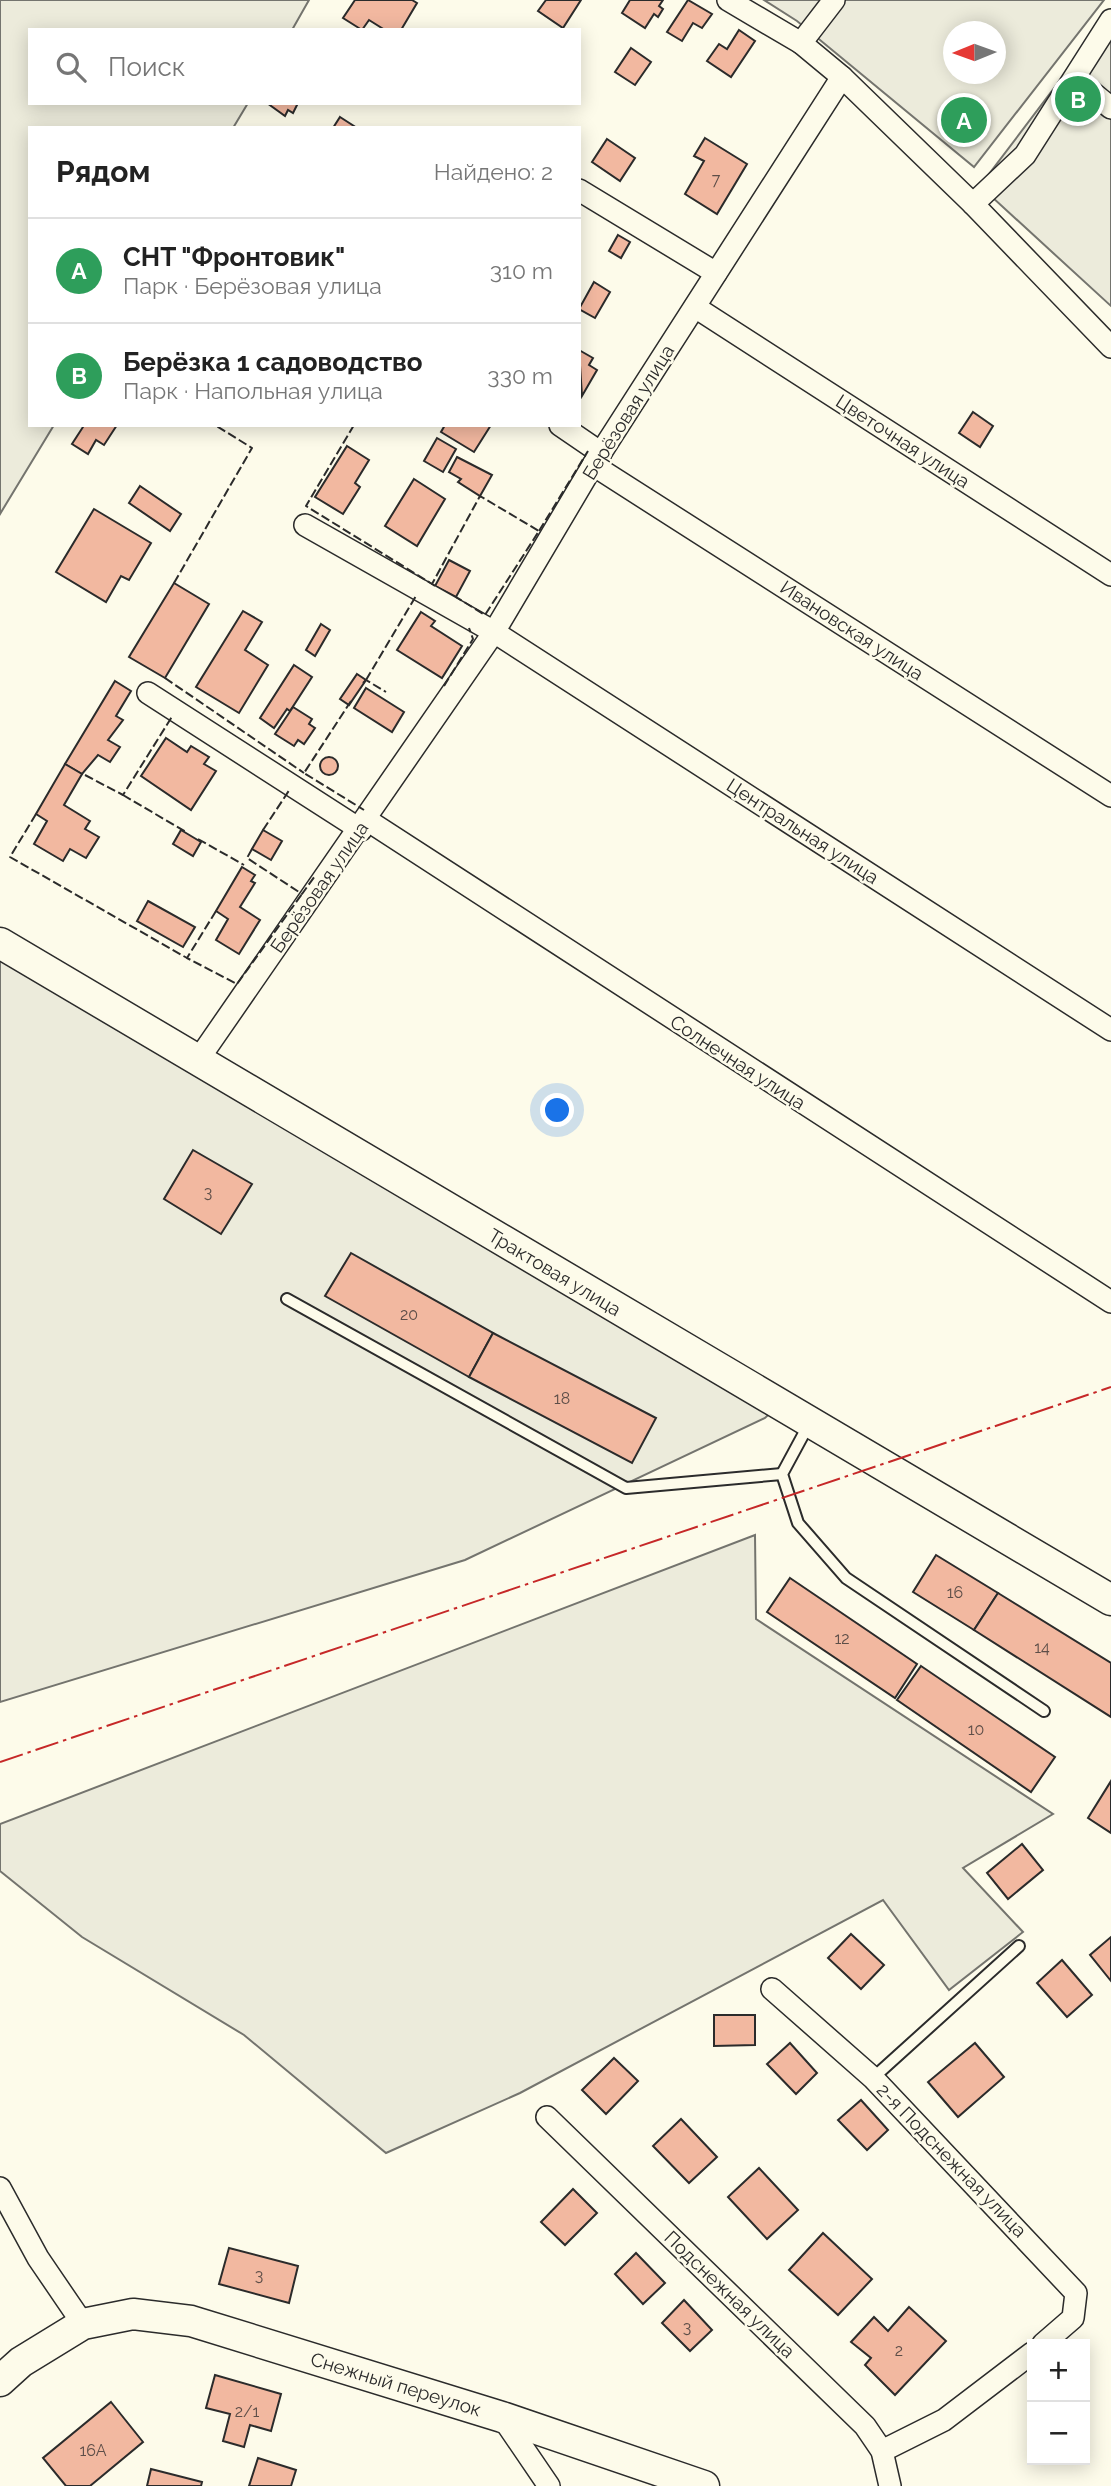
<!DOCTYPE html>
<html lang="ru">
<head>
<meta charset="utf-8">
<style>
  :root { --surface:#fff; --page:#f6f6f6; --text:#222; --muted:#767676; --line:#e0e0e0; --accent:#111827 }
  body { margin:0; font-family:Raleway,sans-serif; background:var(--page); color:var(--text) }
  .controls { position:absolute; right:21px; bottom:21px; display:grid; overflow:hidden; border-radius:0px; box-shadow:0 4px 18px #0003 }
  .controls button { width:63px; height:63px; display:grid; place-items:center; padding:0; border:0; border-bottom:2px solid var(--line); background:var(--surface); color:var(--text); font:35px sans-serif }
  .compass { position:absolute; left:943px; top:21px; width:63px; height:63px; border-radius:50%; background:var(--surface); box-shadow:0 4px 18px #0003; rotate:269deg }
  .you { position:absolute; left:558px; top:1111px; width:24px; height:24px; margin:-18px; border:5px solid #fff; border-radius:50%; background:#1a73e8; box-shadow:0 0 0 10px #1a73e833 }
  .badge { display:grid; place-items:center; width:46px; height:46px; border-radius:50%; background:var(--accent); color:#fff; font-size:23px; font-weight:700 }
  .pin { position:absolute; translate:-50% -50%; border:4px solid #fff; box-shadow:0 2px 7px #0006 }
  .list { margin:0; padding:0; list-style:none }
  h2 { display:flex; justify-content:space-between; align-items:center; height:91px; margin:0; padding:0 28px; font-size:30px }
  h2 small { font-size:23px; font-weight:400; color:var(--muted) }
  .list li { display:grid; grid-template-columns:46px 1fr auto; gap:21px; align-items:center; box-sizing:border-box; height:105px; padding:0 28px; border-top:2px solid var(--line) }
  .list b { display:block; font-size:26px; white-space:nowrap }
  .list p { margin:0; font-size:23px; white-space:nowrap; color:var(--muted) }
  .list em { font-size:23px; font-style:normal; color:var(--muted) }
  .icon { flex:none; width:38px; height:38px; fill:none; stroke:currentColor; stroke-width:2; stroke-linecap:round; stroke-linejoin:round }
  .map { position:relative; flex:none; width:1111px; height:2486px; overflow:hidden }
  .search { position:absolute; background:var(--surface); box-shadow:0 4px 18px #0003; left:28px; top:28px; width:553px; height:77px; display:flex; align-items:center; gap:18px; box-sizing:border-box; padding:0 24px; border-radius:0px; color:var(--muted); font-size:26px }
  .panel { position:absolute; background:var(--surface); box-shadow:0 4px 18px #0003; left:28px; top:126px; width:553px; height:301px; border-radius:0px }
  .map>svg:first-child { display:block }
</style>
</head>
<body>
<div class="map">
<svg width="1111" height="2486" viewBox="0 0 1111 2486">
  <rect width="100%" height="100%" fill="#fdfbea"/>
  <!-- green -->
  <g fill="#ecebdb" stroke="#74746e" stroke-width="2" fill-rule="evenodd">
    <polygon points="0,0 309,0 292,30 30,30 30,103 248,103 233,128 30,128 30,425 54,425 0,514"/>
    <path d="M764 0H1104L974 167 797 21ZM954 32H996V74H954Z"/>
    <polygon points="1111,13 1111,306 980,186"/>
    <polygon points="0,950 779,1405 765,1418 465,1560 0,1702"/>
    <polygon points="755,1535 756,1619 1053,1814 963,1868 1023,1932 949,1990 883,1900 520,2093 386,2153 244,2035 82,1937 0,1871 0,1824"/>
  </g>
  <!-- building -->
  <g fill="#f2b8a0" stroke="#2b2b2b" stroke-width="2">
    <polygon points="355,0 412,0 417,3 401,30 385,30 369,20 362,30 343,18"/>
    <polygon points="546,0 581,0 563,28 538,11"/>
    <polygon points="630,0 663,0 659,6 663,9 658,17 654,14 645,28 622,13"/>
    <polygon points="688,0 712,14 702,28 693,23 682,41 667,32"/>
    <polygon points="739,30 755,41 731,77 707,61 719,44 727,49"/>
    <polygon points="631,48 651,62 635,85 615,72"/>
    <polygon points="267,103 298,103 293,113 288,110 285,116"/>
    <polygon points="340,117 357,128 333,128"/>
    <polygon points="705,138 747,164 717,214 685,194 704,161 694,156"/>
    <polygon points="607,139 635,158 620,181 592,162"/>
    <polygon points="618,235 630,242 621,258 609,251"/>
    <polygon points="594,282 610,292 595,318 579,309"/>
    <polygon points="579,350 593,358 589,365 597,370 582,396"/>
    <polygon points="973,412 993,426 980,447 959,433"/>
    <polygon points="81,425 117,425 104,445 96,440 88,454 72,444 83,427"/>
    <polygon points="445,425 491,425 474,452 441,432"/>
    <polygon points="437,438 456,449 443,472 424,461"/>
    <polygon points="347,446 369,460 355,483 360,487 343,514 315,497"/>
    <polygon points="457,457 492,475 480,496 458,482 461,479 449,472"/>
    <polygon points="414,479 445,499 417,546 385,526"/>
    <polygon points="140,486 181,514 170,531 129,503"/>
    <polygon points="94,509 151,543 129,580 121,576 106,602 56,572"/>
    <polygon points="449,560 470,571 456,597 435,586"/>
    <polygon points="174,583 209,604 165,678 129,657"/>
    <polygon points="243,611 262,622 245,650 268,665 239,713 196,687"/>
    <polygon points="421,612 435,621 431,626 462,646 442,678 397,650"/>
    <polygon points="321,624 330,630 315,656 306,650"/>
    <polygon points="294,665 312,677 290,711 287,709 274,728 260,718"/>
    <polygon points="357,674 366,680 349,705 340,699"/>
    <polygon points="115,681 131,691 116,716 123,720 108,740 120,747 110,762 98,755 82,774 65,764"/>
    <polygon points="366,688 404,712 392,732 354,708"/>
    <polygon points="293,707 312,719 309,724 315,728 304,744 298,740 294,746 275,734"/>
    <polygon points="166,738 187,752 191,746 209,757 204,764 216,771 191,810 141,776"/>
    <circle cx="329" cy="766" r="9"/>
    <polygon points="65,764 82,774 64,805 90,821 85,829 99,837 86,858 70,849 63,861 34,844 47,821 36,814"/>
    <polygon points="181,830 201,842 193,856 173,844"/>
    <polygon points="263,830 282,841 271,860 252,849"/>
    <polygon points="242,867 255,875 251,881 255,883 240,907 260,920 239,954 216,940 228,919 216,911"/>
    <polygon points="148,901 195,927 183,947 137,921"/>
    <polygon points="193,1150 252,1184 221,1234 164,1199"/>
    <polygon points="351,1253 493,1333 469,1377 325,1296"/>
    <polygon points="493,1333 656,1418 632,1463 469,1377"/>
    <polygon points="936,1555 998,1593 974,1630 913,1592"/>
    <polygon points="790,1578 917,1664 895,1698 767,1612"/>
    <polygon points="998,1593 1111,1663 1111,1717 974,1630"/>
    <polygon points="921,1666 1055,1757 1031,1792 897,1700"/>
    <polygon points="1111,1781 1111,1833 1088,1818"/>
    <polygon points="1022,1844 1043,1870 1008,1899 987,1873"/>
    <polygon points="851,1934 884,1965 861,1989 828,1958"/>
    <polygon points="1111,1937 1111,1981 1090,1955"/>
    <polygon points="1062,1960 1092,1995 1067,2017 1037,1983"/>
    <polygon points="714,2015 755,2015 755,2045 714,2046"/>
    <polygon points="790,2043 817,2073 796,2094 767,2064"/>
    <polygon points="975,2043 1004,2077 958,2117 928,2082"/>
    <polygon points="614,2058 638,2081 606,2114 582,2090"/>
    <polygon points="861,2100 888,2130 867,2150 838,2120"/>
    <polygon points="681,2119 717,2157 689,2183 653,2146"/>
    <polygon points="759,2168 798,2210 767,2239 728,2197"/>
    <polygon points="573,2189 597,2213 565,2245 541,2222"/>
    <polygon points="823,2233 872,2279 838,2315 789,2270"/>
    <polygon points="229,2248 298,2266 289,2303 219,2284"/>
    <polygon points="636,2253 665,2283 643,2304 615,2274"/>
    <polygon points="684,2300 712,2330 690,2351 662,2323"/>
    <polygon points="909,2307 946,2341 895,2395 865,2365 871,2358 851,2342 874,2317 888,2331"/>
    <polygon points="215,2375 281,2394 271,2431 250,2425 244,2447 223,2441 230,2414 206,2408"/>
    <polygon points="111,2402 143,2442 90,2486 66,2486 43,2458"/>
    <polygon points="258,2458 296,2470 291,2486 249,2486"/>
    <polygon points="151,2469 202,2482 201,2486 147,2486"/>
  </g>
  <g fill="none" stroke-linecap="round" stroke-linejoin="round">
    <!-- lane casing -->
    <g stroke="#2b2b2b" stroke-width="14">
      <g id="lane">
        <polyline points="287,1299 626,1488 782,1474"/>
        <polyline points="809,1424 782,1474 798,1523 846,1578 1044,1711"/>
        <polyline points="873,2078 1019,1946"/>
      </g>
    </g>
    <!-- street casing -->
    <g stroke="#2b2b2b" stroke-width="24">
      <g id="street">
        <polyline points="728,0 801,43 834,0"/>
        <polyline points="801,43 842,77 973,204 1111,347"/>
        <polyline points="1076,79 1111,108"/>
        <polyline points="579,190 716,273"/>
        <polyline points="973,204 1025,155 1111,20"/>
        <polyline points="695,307 1111,575"/>
        <polyline points="560,425 601,453"/>
        <polyline points="593,465 1111,796"/>
        <polyline points="305,525 494,632 1111,1030"/>
        <polyline points="148,693 361,830"/>
        <polyline points="367,820 1111,1302"/>
        <polyline points="198,1060 494,632 593,465 842,77"/>
        <polyline points="772,1989 873,2078 1076,2293 1073,2318 1043,2344"/>
        <polyline points="547,2117 865,2426 882,2451 890,2486"/>
        <polyline points="0,2188 38,2258 83,2324"/>
        <polyline points="502,2417 549,2486"/>
        <polyline points="882,2451 944,2420 1032,2353"/>
      </g>
    </g>
    <!-- secondary casing -->
    <g stroke="#2b2b2b" stroke-width="33">
      <g id="secondary">
        <polyline points="0,943 1111,1600"/>
        <polyline points="0,2381 21,2362 83,2324 133,2314 191,2321 502,2417 704,2486"/>
      </g>
    </g>
    <!-- lane -->
    <use href="#lane" stroke="#fdfbea" stroke-width="10"/>
    <!-- street -->
    <use href="#street" stroke="#fdfbea" stroke-width="21"/>
    <!-- secondary -->
    <use href="#secondary" stroke="#fdfbea" stroke-width="30"/>
    <!-- fence -->
    <g stroke="#2b2b2b" stroke-width="2" stroke-dasharray="9 3.5" stroke-linecap="butt">
      <polyline points="354,425 306,506 432,584"/>
      <polyline points="539,531 588,451"/>
      <polyline points="174,583 252,448 215,425"/>
      <polyline points="435,586 432,584 480,496 539,531 485,615 456,597"/>
      <polyline points="165,678 304,773"/>
      <polyline points="366,680 416,596"/>
      <polyline points="363,683 366,680 386,692"/>
      <polyline points="444,686 473,639 469,628"/>
      <polyline points="351,701 304,773 364,810"/>
      <polyline points="85,775 123,795 173,715"/>
      <polyline points="123,795 186,832"/>
      <polyline points="36,814 10,857 187,958"/>
      <polyline points="263,830 290,789"/>
      <polyline points="198,839 244,865"/>
      <polyline points="252,849 247,858 302,894 315,876"/>
      <polyline points="216,911 187,958 237,984 302,894"/>
    </g>
    <!-- power -->
    <polyline stroke="#c62828" stroke-width="2" stroke-dasharray="24 5 3.5 5" stroke-linecap="butt" points="0,1762 1111,1387"/>
  </g>
  <g text-anchor="middle" dominant-baseline="central" stroke-width="5" stroke-linejoin="round" paint-order="stroke">
    <!-- number labels -->
    <g font-size="16" fill="#5d4e48">
      <text x="716" y="179">7</text>
      <text x="208" y="1192">3</text>
      <text x="409" y="1314">20</text>
      <text x="562" y="1398">18</text>
      <text x="955" y="1592">16</text>
      <text x="842" y="1638">12</text>
      <text x="1042" y="1647">14</text>
      <text x="976" y="1729">10</text>
      <text x="259" y="2275">3</text>
      <text x="687" y="2327">3</text>
      <text x="899" y="2350">2</text>
      <text x="247" y="2411">2/1</text>
      <text x="93" y="2450">16А</text>
    </g>
    <!-- street labels -->
    <g font-size="19" fill="#2b2b2b" stroke="#fdfbea">
      <text transform="translate(628 412) rotate(-58)">Берёзовая улица</text>
      <text transform="translate(903 441) rotate(33)">Цветочная улица</text>
      <text transform="translate(852 630) rotate(33)">Ивановская улица</text>
      <text transform="translate(803 831) rotate(33)">Центральная улица</text>
      <text transform="translate(319 887) rotate(-55)">Берёзовая улица</text>
      <text transform="translate(738 1062) rotate(33)">Солнечная улица</text>
      <text transform="translate(555 1272) rotate(31)">Трактовая улица</text>
      <text transform="translate(952 2160) rotate(46)">2-я Подснежная улица</text>
      <text transform="translate(730 2294) rotate(44)">Подснежная улица</text>
      <text transform="translate(396 2384) rotate(17)">Снежный переулок</text>
    </g>
  </g>
</svg>
<div class="controls">
<button>+</button>
<button>−</button>
</div>
<svg class="compass" viewBox="-18 -18 36 36"><path d="M0-13l5 13h-10z" fill="#e53935"/><path d="M0 13l5-13h-10z" fill="#767676"/></svg>
<div class="you"></div>
<div class="pin badge" style="left:964px;top:120px;background:#2e9e5b">A</div>
<div class="pin badge" style="left:1078px;top:99px;background:#2e9e5b">B</div>
<div class="search"><svg class="icon" aria-label="search" viewBox="0 0 24 24"><circle cx="10" cy="10" r="6"/><path d="M15 15l6 6"/></svg>Поиск</div>
<section class="panel">
<h2>Рядом<small>Найдено: 2</small></h2>
<ul class="list">
<li><span class="badge" style="background:#2e9e5b">A</span><div><b>СНТ &quot;Фронтовик&quot;</b><p>Парк · Берёзовая улица</p></div><em>310 m</em></li>
<li><span class="badge" style="background:#2e9e5b">B</span><div><b>Берёзка 1 садоводство</b><p>Парк · Напольная улица</p></div><em>330 m</em></li>
</ul>
</section>
</div>
</body>
</html>
